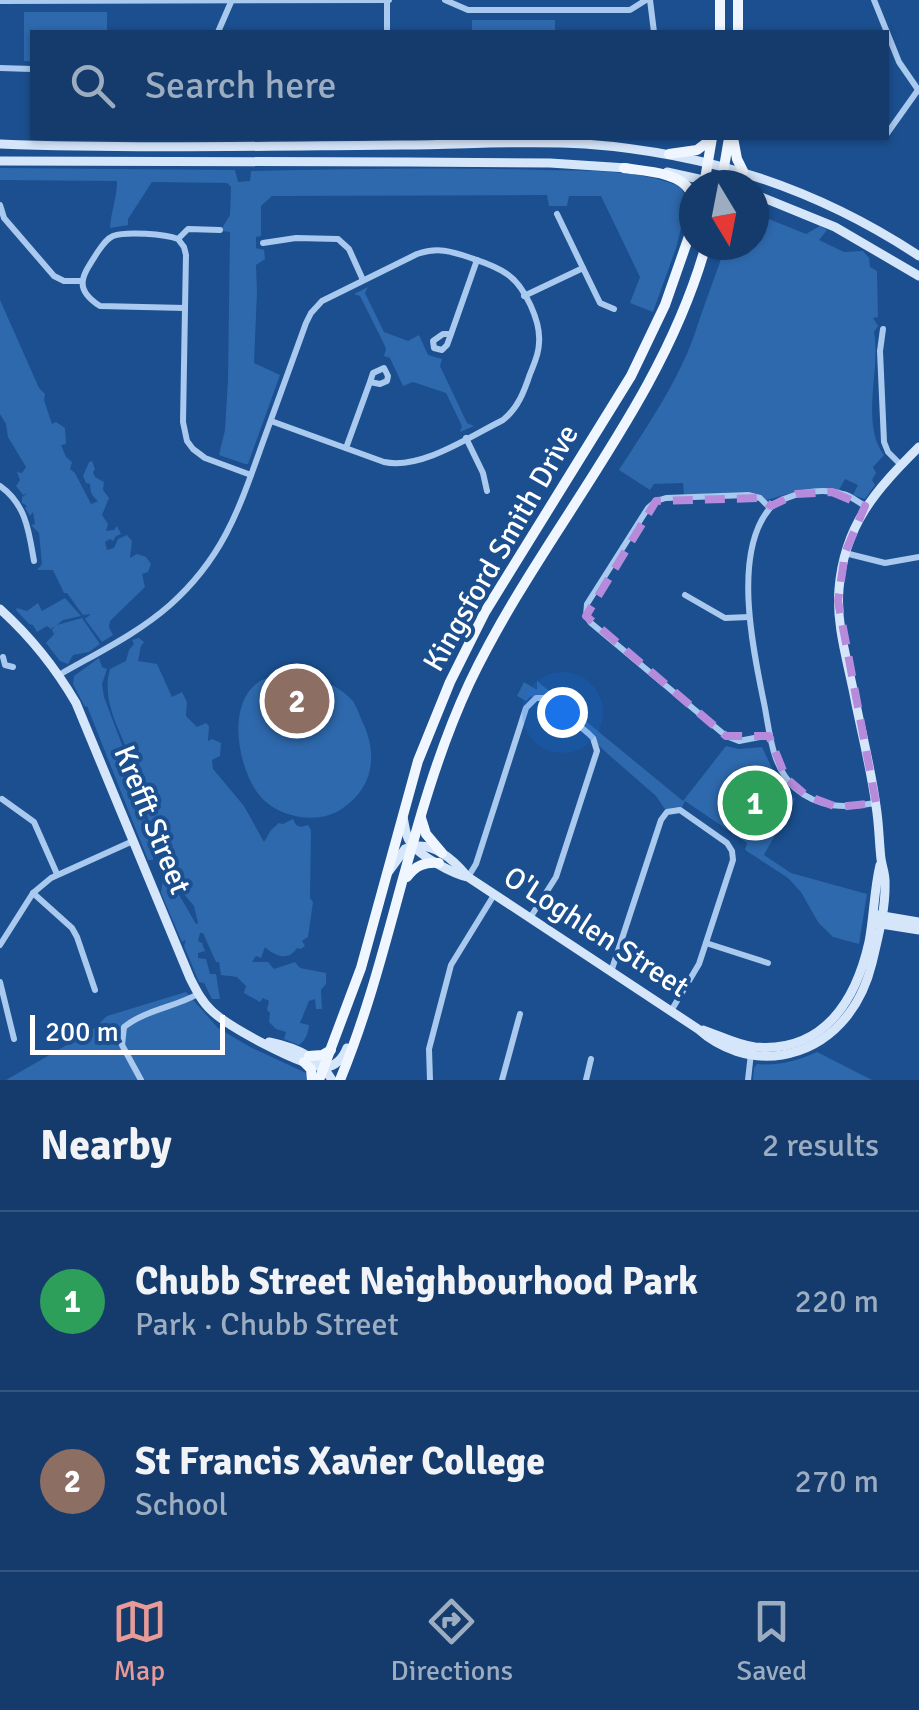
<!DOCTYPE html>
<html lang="en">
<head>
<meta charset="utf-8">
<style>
  :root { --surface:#143b6b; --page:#1d4271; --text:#f1f3f6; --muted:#9dadc1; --line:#33557e; --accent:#e69b98 }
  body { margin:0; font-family:Signika,sans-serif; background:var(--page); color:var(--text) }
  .compass { position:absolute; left:679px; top:170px; width:90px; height:90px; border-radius:50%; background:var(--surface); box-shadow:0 2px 8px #0004; rotate:170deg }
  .scale { position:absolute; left:30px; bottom:25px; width:195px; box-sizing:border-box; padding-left:10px; border:5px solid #fff; border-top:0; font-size:28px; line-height:35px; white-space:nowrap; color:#fff; -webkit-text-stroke:8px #1b4f8f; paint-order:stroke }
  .you { position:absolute; left:562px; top:712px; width:35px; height:35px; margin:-25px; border:8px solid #fff; border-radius:50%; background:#1a73e8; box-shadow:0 0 0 15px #1a73e833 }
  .badge { display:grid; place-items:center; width:65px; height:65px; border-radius:50%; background:var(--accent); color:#fff; font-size:32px; font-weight:700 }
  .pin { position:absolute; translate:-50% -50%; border:5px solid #fff; box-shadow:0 2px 10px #0006 }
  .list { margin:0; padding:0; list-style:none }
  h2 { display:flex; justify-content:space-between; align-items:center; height:130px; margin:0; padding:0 40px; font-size:42px }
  h2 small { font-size:32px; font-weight:400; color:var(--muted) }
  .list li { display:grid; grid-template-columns:65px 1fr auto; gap:30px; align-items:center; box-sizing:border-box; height:180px; padding:0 40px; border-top:2px solid var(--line) }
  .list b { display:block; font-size:38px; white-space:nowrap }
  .list p { margin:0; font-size:32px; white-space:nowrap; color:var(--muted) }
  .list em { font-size:32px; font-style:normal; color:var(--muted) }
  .icon { flex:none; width:55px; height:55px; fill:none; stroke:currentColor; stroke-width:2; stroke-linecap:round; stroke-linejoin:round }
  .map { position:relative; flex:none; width:919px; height:1080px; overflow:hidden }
  .search { position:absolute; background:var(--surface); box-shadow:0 2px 8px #0004; left:30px; right:30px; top:30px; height:110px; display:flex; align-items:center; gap:25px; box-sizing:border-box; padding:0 35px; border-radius:0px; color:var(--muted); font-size:38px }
  .sheet { height:490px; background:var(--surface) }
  nav { display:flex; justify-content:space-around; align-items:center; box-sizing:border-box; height:140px; border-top:2px solid var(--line); background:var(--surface); font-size:28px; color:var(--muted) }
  nav a { display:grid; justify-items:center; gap:5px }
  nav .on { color:var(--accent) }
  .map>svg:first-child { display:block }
</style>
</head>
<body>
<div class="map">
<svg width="919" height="1080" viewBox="0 0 919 1080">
  <rect width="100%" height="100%" fill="#1b4f8f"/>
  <!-- green -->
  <g fill="#2e69ad">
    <polygon points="24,12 107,12 107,32 32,32 32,61 24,61"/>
    <rect x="472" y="20" width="83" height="12"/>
    <path d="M0 168 235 170 238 182 250 181 251 171C348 169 447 167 544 170 590 171 639 169 681 187L687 201 685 212 676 248 653 312 630 303 640 277 601 196H569L567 206H549L547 195 272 196 261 206V236L256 237V248L264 250 265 259 256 265 257 292 254 363 280 375 248 464H245L219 455 225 430 228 380 230 232 222 231V228L230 215 231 187 227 183 152 182 128 219V225L110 228C111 211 117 198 117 181L0 180Z"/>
    <path d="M754 213 806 234 820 226 827 230 819 240 844 252 863 251 869 258 870 267 877 271 878 317 873 318 878 326 874 332C881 368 860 424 884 455L873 467 876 473 872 480 875 485 865 499 853 495 858 485 845 479 839 490 787 494 767 500 742 492 684 495 683 483 654 484 650 490 619 470C646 428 679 380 695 333 704 305 716 274 726 245H754Z"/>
    <polygon points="368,287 365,293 384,332 408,341 419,335 428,355 442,359 440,366 467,423 474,426 460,432 462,426 446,393 413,382 403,386 390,358 384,356 386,349 384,344 360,296 354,294"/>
    <path d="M0 300 39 388 45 394 44 400 52 424 56 422 65 428 66 444 61 445 66 457 72 462 70 469 75 473 91 504 98 501C92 496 90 492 90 484L86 483 83 476 89 462 92 461 95 469 93 472 95 477 104 482 103 490 109 498 102 515 108 524 106 531 114 530 117 526 121 534 116 536 113 541 110 539 105 542 107 550 114 548 118 539 127 535 132 541 130 558 137 554 146 557 151 564 148 572 142 574 145 587 110 621 109 627 113 635 102 642 85 619 91 614 83 615 67 593H64L53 570H37L42 564 39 533 31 525 35 524 33 512 30 516 25 508 27 506 22 503V497L28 493 23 495 16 486 20 480 17 472 22 473 26 467 8 437 6 424 0 414Z"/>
    <polygon points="65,598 81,616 63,620 57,625 82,618 100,644 89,652 73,655 68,664 60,661 46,643 54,634 52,630 55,626 51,629 47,626 37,632 33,625 29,624 16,610 17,608 27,611 38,603 42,611"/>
    <path d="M139 638 144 642 141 646 138 661 157 664 172 697 182 692 187 702 186 716 197 727 206 723 209 726 208 741 212 739 221 743 220 756 212 760 213 769 244 806 264 842 271 830 279 823 283 824 293 819 296 825 301 827 308 825 311 830 310 898 313 902 308 937 302 941 305 946 301 949 297 948C288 962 275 956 265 947L261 958 256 956 252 962H268L274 969 295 962 300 968 326 973V984L321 990 322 1009H316L315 999 309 1001 300 1023 309 1025C308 1034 306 1040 299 1045L284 1039 286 1032 276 1029 269 1022 270 1013 267 1010 269 1001 263 998 260 1002 244 993 246 986 237 977 221 975 219 962H216L203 933H200L198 941 202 943 205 951 198 953V958L206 959 210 974H216L220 999H212L204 983 199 982 184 946 186 940 182 942 161 893 163 879 172 886 167 888V893H178L196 924 198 923 194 906 177 886 179 878 174 882 168 873 170 866 169 861 161 859 156 845 158 839 153 837C146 811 140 784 131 760 120 729 101 702 110 669L126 661 129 650 134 644 132 640Z"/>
    <polygon points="99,658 102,667 107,669 102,684 104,697 127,758 154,851 153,860 148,860 87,706 85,707 73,684 74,676"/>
    <path d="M308 672C322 680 340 687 352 700 356 705 359 714 362 721 378 753 374 787 343 808 331 817 315 819 300 817 285 814 271 809 260 796 239 771 226 708 256 684 270 673 291 673 308 672Z"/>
    <polygon points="537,681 683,801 726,746 739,749 762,747 777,779 781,778 790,789 789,793 795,799 764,855 791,873 867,894 859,944 833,937 818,922 801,892 788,878 745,850 747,843 685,801 682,807 683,812 667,812 656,796 609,755 552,702 539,696 530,697 526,701 517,696 524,682 537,690"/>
    <polygon points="186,992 218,1028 250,1047 306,1073 309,1080 6,1080 91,1031 107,1016"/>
    <path d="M817 1052 872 1080H753L754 1068 757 1064C779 1066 797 1061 817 1052Z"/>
  </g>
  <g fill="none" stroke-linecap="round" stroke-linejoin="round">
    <!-- street -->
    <g stroke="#a9c9ee" stroke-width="6">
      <polyline points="387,0 387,32"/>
      <polyline points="445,0 468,10 630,10 646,0"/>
      <polyline points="650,0 654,32"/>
      <polyline points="874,0 899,62 919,91"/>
      <polyline points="0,1 389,0"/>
      <polyline points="218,32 231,2"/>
      <polyline points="0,68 32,69"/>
      <polyline points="886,135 918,90"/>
      <polyline points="0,205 4,218 54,276 64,281 81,281"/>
      <polyline points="557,214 583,268"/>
      <path d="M178 239 184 247 186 255 185 308 100 306C72 288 83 275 97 253 102 246 106 239 113 236 126 231 165 234 178 239L188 229 220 230"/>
      <polyline points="263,243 296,238 338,239 349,249 363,280"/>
      <polyline points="524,296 583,268 600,303 614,309"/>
      <polyline points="185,308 183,422 187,441 193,449 205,458 251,475"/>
      <polyline points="883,329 880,351 884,442 888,452 901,465"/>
      <polyline points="451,334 443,334 433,341 434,348 442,350 447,345 451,334 477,260"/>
      <polyline points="466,438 483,473 487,491"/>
      <polyline points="346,448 370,382 380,384 387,381 388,376 384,368 373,373 370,382"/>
      <path d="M0 486C26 504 29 532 34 561"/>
      <path d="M770 508C732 553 753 649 764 703 770 732 771 766 795 788 819 809 846 808 875 803"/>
      <polyline points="845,553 885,563 919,557"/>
      <polyline points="685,595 725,618 749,617"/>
      <polyline points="3,657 5,665 13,667"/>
      <path d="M59 675C97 653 137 634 170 605 225 556 240 506 264 439 278 401 292 362 306 323L311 313 322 301 417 254C437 247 451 251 471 258 483 262 496 266 507 274 525 286 541 322 539 343 539 354 534 364 530 374 524 392 518 408 503 420 469 437 421 470 384 462L271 421"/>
      <path d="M770 735 739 741 726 736 591 623 586 616 587 604 648 508 656 501 666 498 748 495 760 498 770 508C787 493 821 487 843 494 851 496 858 502 865 506"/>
      <polyline points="2,799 34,822 57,874"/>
      <polyline points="468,877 476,864 526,708 536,698 545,698 550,701 589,734 593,738 597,751 556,877 530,918"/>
      <polyline points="33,893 72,928 77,937 95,990"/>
      <polyline points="706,943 768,963"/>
      <polyline points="0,945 33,893 51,878 133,841"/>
      <polyline points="611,972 661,820 667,812 680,810 727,843 732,851 733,860 699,964 671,1011"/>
      <polyline points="0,982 14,1039"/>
      <path d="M141 1080 122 1045 124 1027C145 1010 175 1007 198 994"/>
      <polyline points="430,1080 429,1049 451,965 494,895"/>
      <polyline points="502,1080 520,1014"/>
      <polyline points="586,1080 591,1059"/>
      <polyline points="748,1080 751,1053"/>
    </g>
    <!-- secondary -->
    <g stroke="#d6e6fa" stroke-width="9">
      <path d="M0 144C134 149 268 146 402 145 463 145 524 140 585 144 707 153 816 188 919 256"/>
      <polyline points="0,161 409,162 550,163 627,168"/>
      <polyline points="667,172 726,185"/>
      <polyline points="754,194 835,227 919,276"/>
      <path d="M0 609C31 637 55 667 76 703L190 978C196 990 202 1002 212 1011 229 1027 302 1067 325 1067 337 1066 343 1058 347 1048"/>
      <path d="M403 817C405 825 405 835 410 842 418 855 453 874 468 877L698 1029C720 1049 751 1060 782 1055 830 1047 861 1009 872 963 878 937 886 909 885 881 885 873 882 866 881 859 879 841 879 823 876 806 871 768 861 731 854 694 847 659 836 624 839 589 844 525 876 490 919 447"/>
      <path d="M389 871 405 849C429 839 451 857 466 875"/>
      <polyline points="877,915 919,922"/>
      <polyline points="875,923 919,930"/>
      <path d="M703 1030C721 1036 737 1045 755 1047 824 1053 856 1000 869 942 874 916 874 890 880 865"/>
      <path d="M269 1042C294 1047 319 1057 332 1080"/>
    </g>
    <!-- primary -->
    <g stroke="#f0f6ff" stroke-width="10">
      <polyline points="720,0 720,32"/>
      <polyline points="738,0 738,32"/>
      <polyline points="733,138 737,159 743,171"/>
      <polyline points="669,154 697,150 709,141"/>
      <path d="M624 168C643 171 680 172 690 191 690 192 694 207 694 208"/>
      <polyline points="704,185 712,138"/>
      <polyline points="721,185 729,138"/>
      <polyline points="421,818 426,834 442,853"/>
      <path d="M407 877C416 865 425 862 439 863"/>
      <polyline points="309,1056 322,1055 331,1050"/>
      <polyline points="304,1062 311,1069 312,1080"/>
      <polyline points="319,1080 361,968 418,761 450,682 485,612 631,376 665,305 694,222"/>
      <path d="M340 1080C393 951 410 811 469 684 540 534 661 407 706 245"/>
    </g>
  </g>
  <!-- marked area -->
  <path fill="none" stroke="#b68bdc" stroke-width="8" stroke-dasharray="20 12" stroke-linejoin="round" d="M832 492 865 506 845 553 838 601 876 803 837 807 807 796 786 778 769 736H726L586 616 656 501 760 498 771 506 796 494Z"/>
  <g text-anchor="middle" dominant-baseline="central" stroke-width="8" stroke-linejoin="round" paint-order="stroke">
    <!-- street labels -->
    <g font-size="30" fill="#fff" stroke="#1b4f8f">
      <text transform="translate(501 548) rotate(-60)">Kingsford Smith Drive</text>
      <text transform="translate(152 820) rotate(68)">Krefft Street</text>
      <text transform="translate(596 932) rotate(33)">O'Loghlen Street</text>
    </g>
  </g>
</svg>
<svg class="compass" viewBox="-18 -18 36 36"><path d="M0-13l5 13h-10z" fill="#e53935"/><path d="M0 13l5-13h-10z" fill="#9dadc1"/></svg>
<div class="scale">200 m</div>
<div class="you"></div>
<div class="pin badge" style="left:755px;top:803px;background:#2e9e5b">1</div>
<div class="pin badge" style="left:297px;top:701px;background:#8d6e63">2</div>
<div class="search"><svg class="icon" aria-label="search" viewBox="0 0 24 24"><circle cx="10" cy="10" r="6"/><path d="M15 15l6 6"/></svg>Search here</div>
</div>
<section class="sheet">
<h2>Nearby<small>2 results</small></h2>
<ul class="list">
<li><span class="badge" style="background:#2e9e5b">1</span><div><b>Chubb Street Neighbourhood Park</b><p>Park · Chubb Street</p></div><em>220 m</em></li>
<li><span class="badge" style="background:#8d6e63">2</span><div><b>St Francis Xavier College</b><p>School</p></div><em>270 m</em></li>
</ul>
</section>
<nav>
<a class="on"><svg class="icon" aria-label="map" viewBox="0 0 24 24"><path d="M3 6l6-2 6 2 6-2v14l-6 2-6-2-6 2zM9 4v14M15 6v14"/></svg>Map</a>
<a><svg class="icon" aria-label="directions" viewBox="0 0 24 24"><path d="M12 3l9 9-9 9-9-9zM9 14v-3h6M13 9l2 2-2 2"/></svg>Directions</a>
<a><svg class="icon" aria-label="saved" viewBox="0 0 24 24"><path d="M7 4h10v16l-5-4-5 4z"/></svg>Saved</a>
</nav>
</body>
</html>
